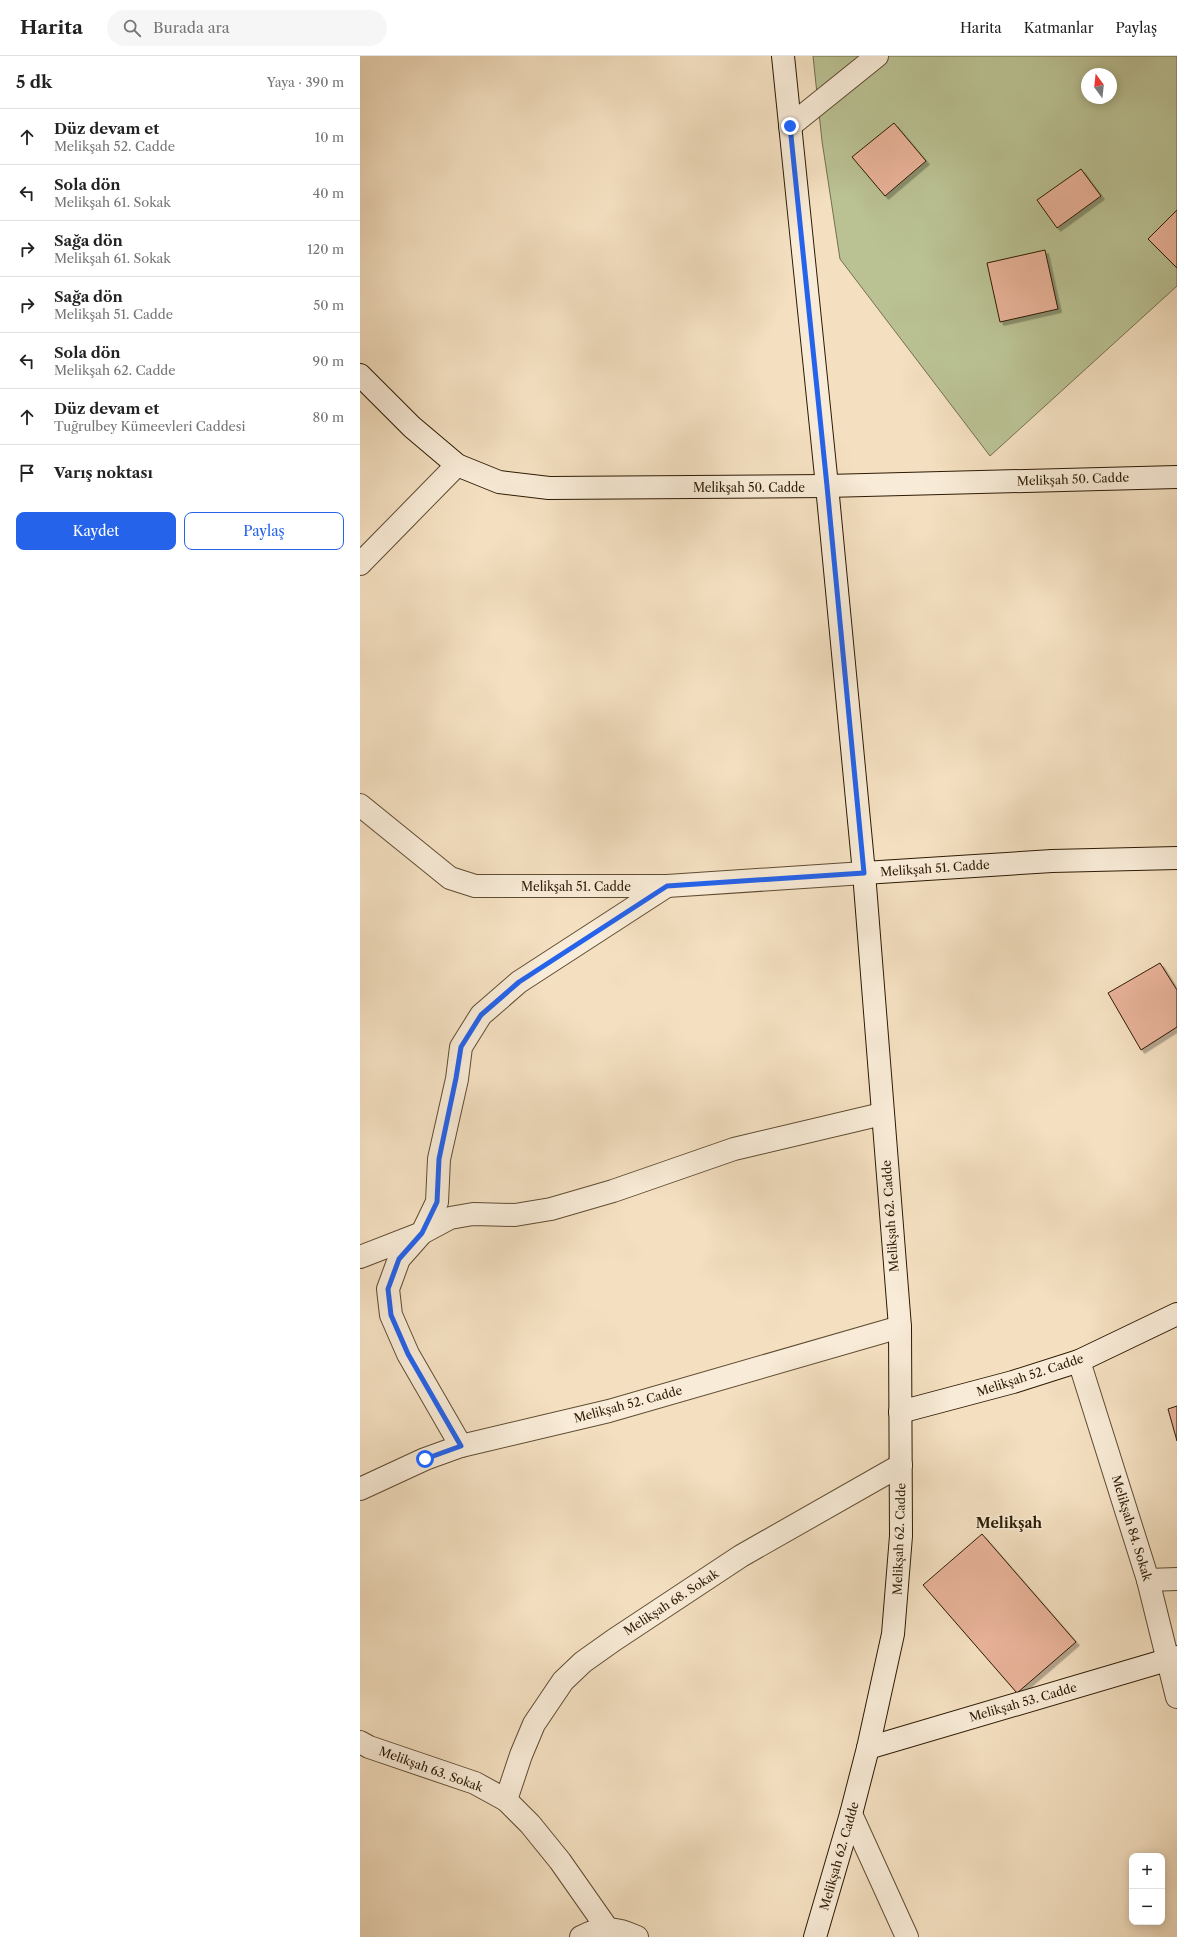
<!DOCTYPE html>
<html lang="tr">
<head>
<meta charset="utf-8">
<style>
  :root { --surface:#fff; --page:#f6f6f6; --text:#222; --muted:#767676; --line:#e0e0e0; --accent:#2563eb }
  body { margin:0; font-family:"Libre Caslon Text",serif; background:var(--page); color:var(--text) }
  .controls { position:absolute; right:12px; bottom:12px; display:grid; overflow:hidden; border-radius:8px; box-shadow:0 2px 10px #0003 }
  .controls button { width:36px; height:36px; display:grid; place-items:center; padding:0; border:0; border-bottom:1px solid var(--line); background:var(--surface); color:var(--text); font:20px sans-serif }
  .compass { position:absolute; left:721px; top:12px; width:36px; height:36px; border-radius:50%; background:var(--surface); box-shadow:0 2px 10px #0003; rotate:345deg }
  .stop { position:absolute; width:12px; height:12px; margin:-9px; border:3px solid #2563eb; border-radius:50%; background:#fff }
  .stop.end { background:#2563eb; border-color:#fff; box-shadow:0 1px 4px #0008 }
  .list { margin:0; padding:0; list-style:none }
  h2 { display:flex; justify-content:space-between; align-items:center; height:52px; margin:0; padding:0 16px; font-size:17px }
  h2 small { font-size:13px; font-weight:400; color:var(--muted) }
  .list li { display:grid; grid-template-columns:26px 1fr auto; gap:12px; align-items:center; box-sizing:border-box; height:56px; padding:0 16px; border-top:1px solid var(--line) }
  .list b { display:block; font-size:15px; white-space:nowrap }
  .list p { margin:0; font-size:13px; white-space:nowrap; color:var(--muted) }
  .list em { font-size:13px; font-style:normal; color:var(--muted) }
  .actions { display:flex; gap:8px; padding:12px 16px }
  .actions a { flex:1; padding:9px 0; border:1px solid var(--accent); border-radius:8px; text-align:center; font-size:14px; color:var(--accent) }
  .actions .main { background:var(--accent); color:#fff }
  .icon { flex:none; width:22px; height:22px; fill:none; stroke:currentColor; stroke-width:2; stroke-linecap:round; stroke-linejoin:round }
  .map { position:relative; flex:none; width:817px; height:1881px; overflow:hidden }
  header { display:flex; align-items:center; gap:24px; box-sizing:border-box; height:56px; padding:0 20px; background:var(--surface); border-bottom:1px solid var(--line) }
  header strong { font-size:19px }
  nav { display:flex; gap:22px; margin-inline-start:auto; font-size:14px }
  .search { width:280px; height:36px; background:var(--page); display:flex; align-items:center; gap:10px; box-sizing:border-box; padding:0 14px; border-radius:22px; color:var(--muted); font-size:15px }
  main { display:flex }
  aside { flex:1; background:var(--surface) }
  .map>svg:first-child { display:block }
</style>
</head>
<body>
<header>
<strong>Harita</strong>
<div class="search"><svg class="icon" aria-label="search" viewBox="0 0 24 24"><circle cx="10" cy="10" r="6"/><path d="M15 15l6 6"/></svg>Burada ara</div>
<nav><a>Harita</a><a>Katmanlar</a><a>Paylaş</a></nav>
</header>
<main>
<aside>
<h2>5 dk<small>Yaya · 390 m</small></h2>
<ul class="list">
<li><svg class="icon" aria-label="ahead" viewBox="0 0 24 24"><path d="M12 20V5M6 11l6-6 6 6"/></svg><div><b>Düz devam et</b><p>Melikşah 52. Cadde</p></div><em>10 m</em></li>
<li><svg class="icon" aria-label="left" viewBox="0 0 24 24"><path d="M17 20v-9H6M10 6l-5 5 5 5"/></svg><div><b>Sola dön</b><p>Melikşah 61. Sokak</p></div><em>40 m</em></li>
<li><svg class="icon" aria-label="right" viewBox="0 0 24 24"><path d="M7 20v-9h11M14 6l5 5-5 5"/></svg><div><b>Sağa dön</b><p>Melikşah 61. Sokak</p></div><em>120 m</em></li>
<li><svg class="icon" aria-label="right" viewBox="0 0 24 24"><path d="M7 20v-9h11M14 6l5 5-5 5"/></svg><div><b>Sağa dön</b><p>Melikşah 51. Cadde</p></div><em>50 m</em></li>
<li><svg class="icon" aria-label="left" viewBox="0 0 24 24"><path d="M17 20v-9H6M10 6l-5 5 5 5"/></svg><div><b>Sola dön</b><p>Melikşah 62. Cadde</p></div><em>90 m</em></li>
<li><svg class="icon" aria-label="ahead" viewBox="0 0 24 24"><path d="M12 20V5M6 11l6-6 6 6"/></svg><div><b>Düz devam et</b><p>Tuğrulbey Kümeevleri Caddesi</p></div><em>80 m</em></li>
<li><svg class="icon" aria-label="arrive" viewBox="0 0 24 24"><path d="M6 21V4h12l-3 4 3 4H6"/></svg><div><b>Varış noktası</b></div></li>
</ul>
<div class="actions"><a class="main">Kaydet</a><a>Paylaş</a></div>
</aside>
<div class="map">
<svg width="817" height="1881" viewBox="0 0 817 1881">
  <defs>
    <filter id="shadow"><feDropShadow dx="3.5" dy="3.5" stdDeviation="0" flood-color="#0004"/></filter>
  </defs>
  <rect width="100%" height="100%" fill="#f4e0c1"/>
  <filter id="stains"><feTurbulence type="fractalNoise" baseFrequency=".005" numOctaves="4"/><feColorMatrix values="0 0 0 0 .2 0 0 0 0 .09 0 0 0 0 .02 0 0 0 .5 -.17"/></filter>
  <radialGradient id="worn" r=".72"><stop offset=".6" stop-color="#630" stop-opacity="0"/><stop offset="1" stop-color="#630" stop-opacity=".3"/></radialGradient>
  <!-- green -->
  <path fill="#bac294" stroke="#746e4c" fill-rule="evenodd" d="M453 0H817V230L630 400 480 203 462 85ZM727 18H751V42H727Z"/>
  <!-- building -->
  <g fill="#e9b39a" stroke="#2d1a03" filter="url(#shadow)">
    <polygon points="534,67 566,105 525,140 492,101"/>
    <polygon points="721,113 741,140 697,172 677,144"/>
    <polygon points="817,154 817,212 788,183"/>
    <polygon points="685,194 698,253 640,266 627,207"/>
    <polygon points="800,907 817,934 817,971 781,994 748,937"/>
    <polygon points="817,1350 817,1385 808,1353"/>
    <polygon points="622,1478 716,1586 657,1637 563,1529"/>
  </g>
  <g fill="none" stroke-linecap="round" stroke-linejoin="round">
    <!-- street casing -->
    <g stroke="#5f4c32" stroke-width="24">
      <g id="street">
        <polyline points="430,70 517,0"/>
        <polyline points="0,508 97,409"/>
        <polyline points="0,749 90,822 115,830 307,830 504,817"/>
        <polyline points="0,1201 62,1177 90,1162 113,1158 155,1159 191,1153 253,1135 374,1093 522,1058"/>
        <polyline points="719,1305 788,1524 817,1641"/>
        <polyline points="101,1390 48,1298 31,1259 28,1233 39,1203 62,1177 77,1146 79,1103 97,1023 101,991 121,959 159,926 307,830"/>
        <polyline points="0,1433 65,1403 101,1390 249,1355 540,1271"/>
        <polyline points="788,1524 817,1523"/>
        <polyline points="0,1686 9,1691 115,1727 146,1744 170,1768 200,1805 247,1872"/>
        <polyline points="146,1744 161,1699 174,1668 203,1625 223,1606 254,1584 381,1500 541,1409"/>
        <polyline points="491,1758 547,1881"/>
        <path d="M221 1881C242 1870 256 1871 277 1881"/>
      </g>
    </g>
    <!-- secondary casing -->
    <g stroke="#2d1a03" stroke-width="24">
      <g id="secondary">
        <polyline points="423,0 467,430 504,817 540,1271 541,1480 533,1578 508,1692 491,1758 455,1881"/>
        <polyline points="0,319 52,371 97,409 139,426 189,432 467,430 817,421"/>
        <polyline points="504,817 692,805 817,802"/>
        <polyline points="540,1356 653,1326 719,1305 817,1258"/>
        <polyline points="508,1692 817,1601"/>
      </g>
    </g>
    <!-- street -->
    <use href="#street" stroke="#f8ebd7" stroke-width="22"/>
    <!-- secondary -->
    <use href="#secondary" stroke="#f8ebd7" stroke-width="22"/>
  </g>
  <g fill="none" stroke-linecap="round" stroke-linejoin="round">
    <!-- route -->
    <polyline stroke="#2563eb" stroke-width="5" points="65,1403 101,1390 48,1298 31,1259 28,1233 39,1203 62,1177 77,1146 79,1103 96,1022 101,991 121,959 159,926 307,830 504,817 467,430 430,70"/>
  </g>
  <g text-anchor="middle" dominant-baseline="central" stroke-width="3" stroke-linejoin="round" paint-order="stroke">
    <!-- street labels -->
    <g font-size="12" fill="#2d1a03" stroke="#f8ebd7">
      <text transform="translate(713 423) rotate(-2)">Melikşah 50. Cadde</text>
      <text x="389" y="431">Melikşah 50. Cadde</text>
      <text transform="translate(575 812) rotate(-4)">Melikşah 51. Cadde</text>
      <text x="216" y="830">Melikşah 51. Cadde</text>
      <text transform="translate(530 1160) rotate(-94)">Melikşah 62. Cadde</text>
      <text transform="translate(670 1319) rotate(-18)">Melikşah 52. Cadde</text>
      <text transform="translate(268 1348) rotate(-15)">Melikşah 52. Cadde</text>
      <text transform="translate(772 1472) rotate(73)">Melikşah 84. Sokak</text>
      <text transform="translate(539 1483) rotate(-88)">Melikşah 62. Cadde</text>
      <text transform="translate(311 1546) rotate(-33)">Melikşah 68. Sokak</text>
      <text transform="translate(663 1646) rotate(-16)">Melikşah 53. Cadde</text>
      <text transform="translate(71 1713) rotate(20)">Melikşah 63. Sokak</text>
      <text transform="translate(479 1800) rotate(-74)">Melikşah 62. Cadde</text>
    </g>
    <!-- quarter labels -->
    <g font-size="14" font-weight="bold" fill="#2d1a03" stroke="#f8ebd7">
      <text x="649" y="1467">Melikşah</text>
    </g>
  </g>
  <rect width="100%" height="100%" filter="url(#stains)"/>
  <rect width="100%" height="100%" fill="url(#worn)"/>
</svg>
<div class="controls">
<button>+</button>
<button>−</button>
</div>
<svg class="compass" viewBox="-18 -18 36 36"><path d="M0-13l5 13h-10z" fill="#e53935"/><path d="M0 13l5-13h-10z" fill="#767676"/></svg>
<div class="stop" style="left:65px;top:1403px"></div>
<div class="stop end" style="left:430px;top:70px"></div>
</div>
</main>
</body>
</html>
